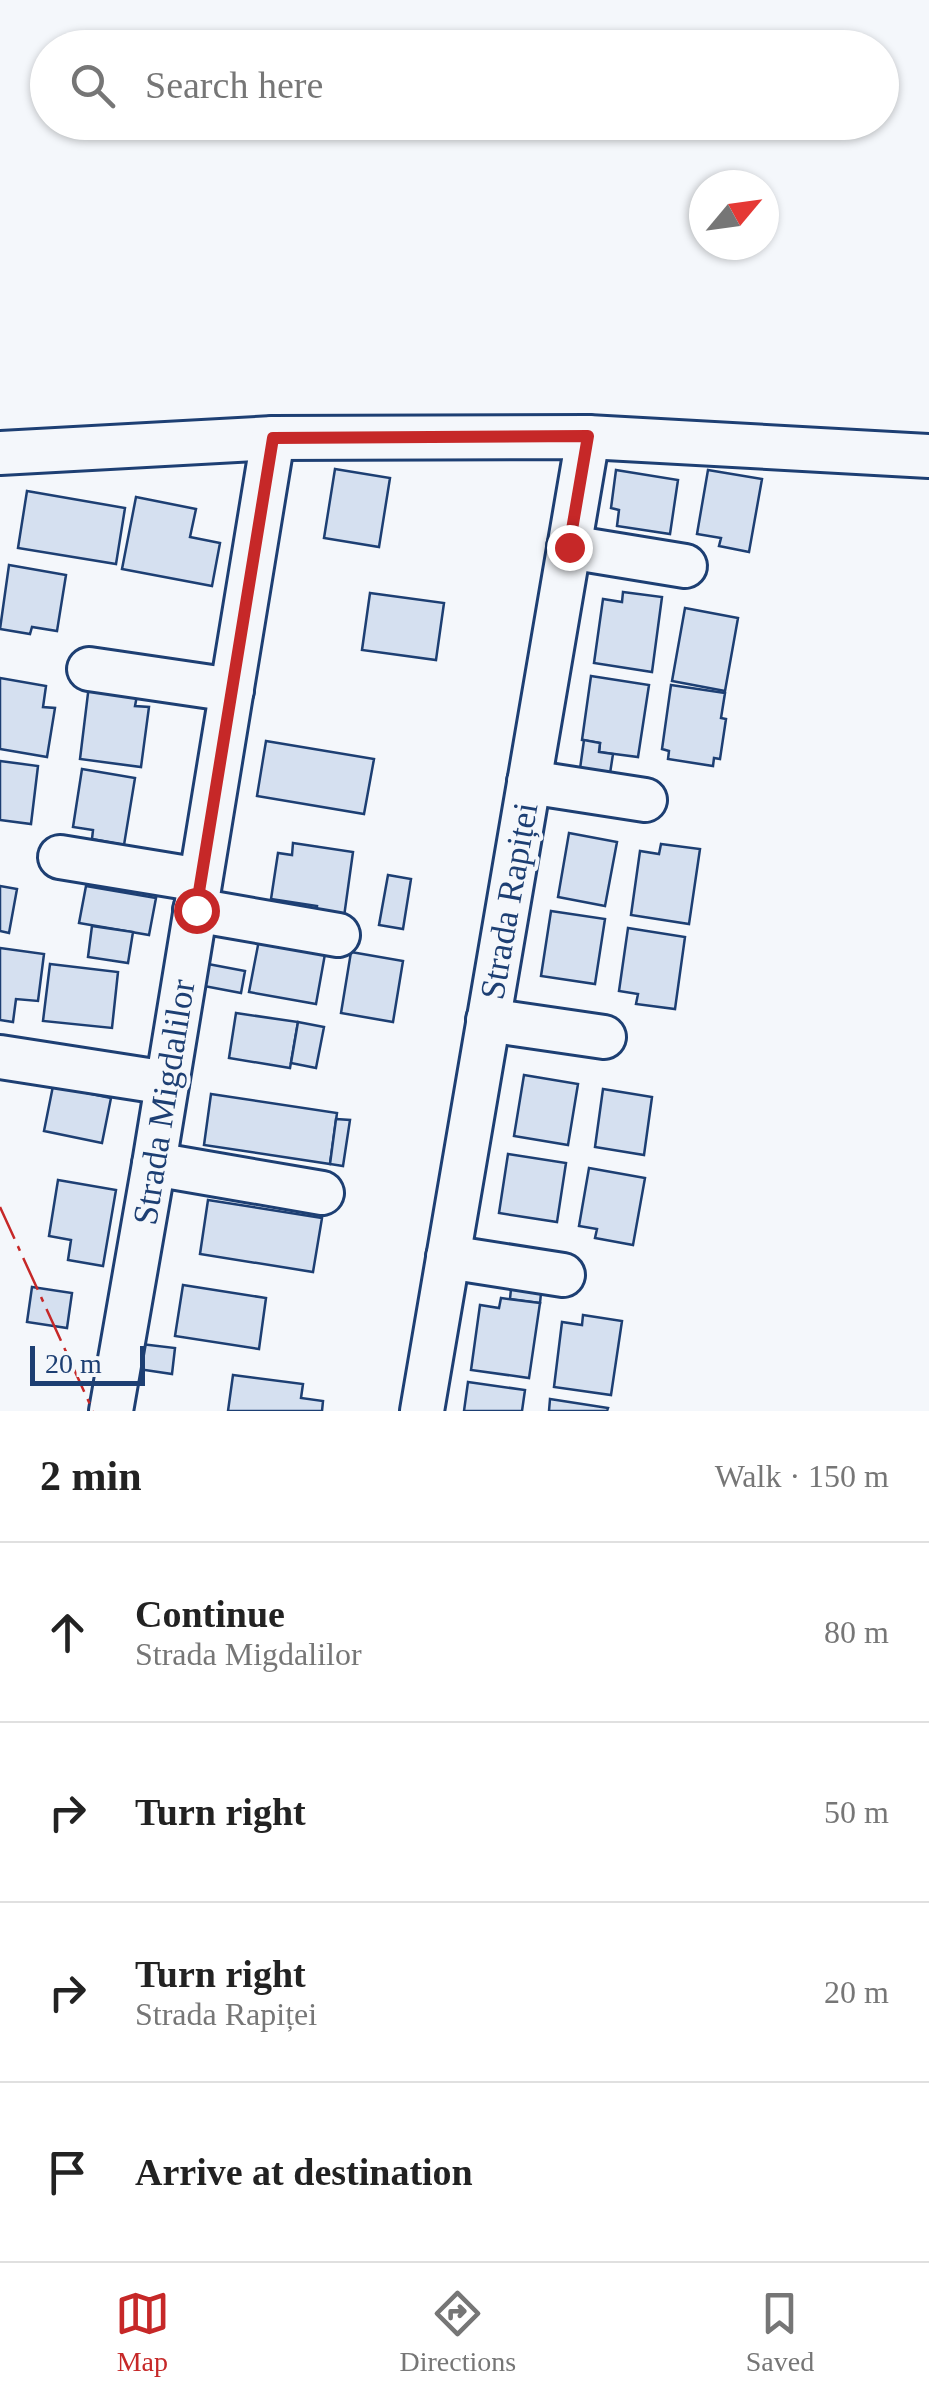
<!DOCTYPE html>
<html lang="en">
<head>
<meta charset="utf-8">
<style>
  :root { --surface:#fff; --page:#f6f6f6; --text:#222; --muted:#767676; --line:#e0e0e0; --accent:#c62828 }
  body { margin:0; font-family:Georgia,serif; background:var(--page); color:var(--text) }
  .compass { position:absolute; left:689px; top:170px; width:90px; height:90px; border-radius:50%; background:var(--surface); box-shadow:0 2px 8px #0004; rotate:61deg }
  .scale { position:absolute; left:30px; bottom:25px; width:115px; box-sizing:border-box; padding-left:10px; border:5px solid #1d3f73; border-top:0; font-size:28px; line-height:35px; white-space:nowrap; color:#1d3f73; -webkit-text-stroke:8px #f4f7fb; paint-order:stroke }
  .stop { position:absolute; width:30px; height:30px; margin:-22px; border:8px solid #c62828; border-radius:50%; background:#fff }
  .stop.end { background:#c62828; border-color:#fff; box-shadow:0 2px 10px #0008 }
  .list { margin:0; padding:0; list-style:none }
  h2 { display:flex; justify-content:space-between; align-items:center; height:130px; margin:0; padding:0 40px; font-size:42px }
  h2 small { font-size:32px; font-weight:400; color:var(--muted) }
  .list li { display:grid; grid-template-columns:65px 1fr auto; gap:30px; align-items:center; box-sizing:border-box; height:180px; padding:0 40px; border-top:2px solid var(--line) }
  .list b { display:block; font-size:38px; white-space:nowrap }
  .list p { margin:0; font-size:32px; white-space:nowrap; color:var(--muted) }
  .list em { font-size:32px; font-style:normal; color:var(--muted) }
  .icon { flex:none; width:55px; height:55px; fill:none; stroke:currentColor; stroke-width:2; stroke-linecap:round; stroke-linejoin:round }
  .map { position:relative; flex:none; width:929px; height:1411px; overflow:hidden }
  .search { position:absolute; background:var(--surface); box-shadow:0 2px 8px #0004; left:30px; right:30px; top:30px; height:110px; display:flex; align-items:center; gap:25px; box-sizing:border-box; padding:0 35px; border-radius:55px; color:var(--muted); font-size:38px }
  .sheet { height:850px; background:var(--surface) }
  nav { display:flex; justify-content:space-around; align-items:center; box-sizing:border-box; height:140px; border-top:2px solid var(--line); background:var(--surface); font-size:28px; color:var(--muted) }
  nav a { display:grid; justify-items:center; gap:5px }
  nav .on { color:var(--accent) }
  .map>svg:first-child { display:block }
</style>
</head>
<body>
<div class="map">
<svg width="929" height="1411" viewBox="0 0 929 1411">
  <rect width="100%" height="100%" fill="#f4f7fb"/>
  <!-- building -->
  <g fill="#d5e0f0" stroke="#1d3f73" stroke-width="2.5">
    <polygon points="335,469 390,478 379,547 324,538"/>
    <polygon points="616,470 678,480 670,534 617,526 619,510 611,508"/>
    <polygon points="708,470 762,479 749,552 719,546 721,538 697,534"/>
    <polygon points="27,491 125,508 116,564 18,548"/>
    <polygon points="136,497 196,509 190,537 220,543 212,586 122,569"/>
    <polygon points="9,565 66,575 57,631 32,627 30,634 0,629"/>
    <polygon points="623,592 662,597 652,672 594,663 603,599 622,602"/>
    <polygon points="370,593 444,603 436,660 362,650"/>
    <polygon points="685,608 738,618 725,691 672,681"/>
    <polygon points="591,676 649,685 638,757 599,752 600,743 582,740"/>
    <polygon points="0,678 46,686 43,707 55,708 47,757 0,749"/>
    <polygon points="89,685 138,690 135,706 149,707 141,767 80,759"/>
    <polygon points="671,685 725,693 721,718 726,719 720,759 714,758 713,766 668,759 669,751 662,749"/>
    <polygon points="584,740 600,743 599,752 613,754 609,780 579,776"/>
    <polygon points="266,741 374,759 364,814 257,796"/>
    <polygon points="0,761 38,766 31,824 0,820"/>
    <polygon points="82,769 135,778 124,845 92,839 93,830 73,827"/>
    <polygon points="569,833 617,842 605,906 558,897"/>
    <polygon points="293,843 353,852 343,924 315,919 317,906 271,899 278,853 292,855"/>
    <polygon points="661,844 700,849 689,924 631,915 640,851 659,854"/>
    <polygon points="388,875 411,879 403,929 379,925"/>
    <polygon points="0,886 17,889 9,933 0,931"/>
    <polygon points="86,886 156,898 149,935 79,923"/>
    <polygon points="551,911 605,919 595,984 541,976"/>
    <polygon points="92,926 133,932 128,963 88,957"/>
    <polygon points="628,928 685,937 675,1009 636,1004 638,994 619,991"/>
    <polygon points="259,940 325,954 316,1004 249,992"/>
    <polygon points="0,948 44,954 38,1001 16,999 13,1022 0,1020"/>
    <polygon points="351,952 403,961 393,1022 341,1013"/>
    <polygon points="50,964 118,972 112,1028 43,1021"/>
    <polygon points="208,964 245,971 241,993 204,986"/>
    <polygon points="236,1013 298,1022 290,1068 229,1058"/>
    <polygon points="298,1022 324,1027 316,1068 291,1063"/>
    <polygon points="524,1075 578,1084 568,1145 514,1136"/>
    <polygon points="53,1086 111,1098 102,1143 44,1131"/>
    <polygon points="603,1089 652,1097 644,1155 595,1147"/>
    <polygon points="211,1094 337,1113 330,1164 204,1145"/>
    <polygon points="336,1119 350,1120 343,1166 330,1164"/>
    <polygon points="508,1154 566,1163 557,1222 499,1213"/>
    <polygon points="589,1168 645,1178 633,1245 595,1238 597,1229 579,1226"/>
    <polygon points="58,1180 116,1190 103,1266 68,1260 71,1240 49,1236"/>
    <polygon points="208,1200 322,1218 313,1272 200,1254"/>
    <polygon points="512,1279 542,1283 540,1303 510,1299"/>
    <polygon points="183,1285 266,1298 259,1349 175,1336"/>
    <polygon points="32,1287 72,1293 67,1328 27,1322"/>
    <polygon points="501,1298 540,1303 529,1378 471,1370 480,1305 499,1308"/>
    <polygon points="583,1315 622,1321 611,1395 554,1387 562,1322 582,1325"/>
    <polygon points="141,1344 175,1348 172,1374 138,1369"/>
    <polygon points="233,1375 303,1384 301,1398 323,1401 322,1411 228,1411"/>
    <polygon points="468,1382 525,1390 522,1411 464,1411"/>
    <polygon points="550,1399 608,1408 607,1411 549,1411"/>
  </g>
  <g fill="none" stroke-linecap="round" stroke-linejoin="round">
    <!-- minor casing -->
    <g stroke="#1d3f73" stroke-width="48">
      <g id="minor">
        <polyline points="0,453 273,438 588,437 929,456"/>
        <polyline points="569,547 685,566"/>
        <polyline points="89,669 232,690"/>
        <polyline points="529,782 645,800"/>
        <polyline points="60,857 200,880"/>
        <polyline points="195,910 338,935"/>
        <polyline points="488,1020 604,1037"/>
        <polyline points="0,1057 167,1083"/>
        <polyline points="154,1164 322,1193"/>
        <polyline points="448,1257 563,1275"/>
        <polyline points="111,1411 154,1164 273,438"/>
        <polyline points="422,1411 588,437"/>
      </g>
    </g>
    <!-- minor -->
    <use href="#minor" stroke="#f4f7fb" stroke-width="42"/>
    <!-- power -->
    <polyline stroke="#c62828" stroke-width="2.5" stroke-dasharray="35 8 5 8" stroke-linecap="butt" points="0,1207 93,1411"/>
  </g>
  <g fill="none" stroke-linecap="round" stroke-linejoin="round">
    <!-- route -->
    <polyline stroke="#c62828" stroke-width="12" points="196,910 273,438 588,436 569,547"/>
  </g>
  <g text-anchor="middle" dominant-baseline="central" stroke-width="8" stroke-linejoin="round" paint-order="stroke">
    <!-- street labels -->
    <g font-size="35" fill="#1d3f73" stroke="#f4f7fb">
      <text transform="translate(509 901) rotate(-80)">Strada Rapiței</text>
      <text transform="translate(164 1102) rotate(-81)">Strada Migdalilor</text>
    </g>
  </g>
</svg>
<svg class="compass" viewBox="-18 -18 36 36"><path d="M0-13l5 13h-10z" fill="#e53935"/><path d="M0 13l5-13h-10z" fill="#767676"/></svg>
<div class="scale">20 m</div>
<div class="stop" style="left:196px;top:910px"></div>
<div class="stop end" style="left:569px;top:547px"></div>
<div class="search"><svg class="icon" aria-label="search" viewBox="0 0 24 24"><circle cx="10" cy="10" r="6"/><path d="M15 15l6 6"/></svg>Search here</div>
</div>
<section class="sheet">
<h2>2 min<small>Walk · 150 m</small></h2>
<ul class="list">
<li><svg class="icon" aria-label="ahead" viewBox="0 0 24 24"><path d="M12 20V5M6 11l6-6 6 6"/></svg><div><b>Continue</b><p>Strada Migdalilor</p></div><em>80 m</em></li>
<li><svg class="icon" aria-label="right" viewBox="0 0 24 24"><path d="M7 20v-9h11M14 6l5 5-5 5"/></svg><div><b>Turn right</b></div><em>50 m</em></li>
<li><svg class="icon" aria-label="right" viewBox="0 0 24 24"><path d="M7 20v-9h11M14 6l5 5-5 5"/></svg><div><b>Turn right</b><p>Strada Rapiței</p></div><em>20 m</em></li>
<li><svg class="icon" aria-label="arrive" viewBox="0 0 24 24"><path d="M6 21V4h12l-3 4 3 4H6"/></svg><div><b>Arrive at destination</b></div></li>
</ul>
</section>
<nav>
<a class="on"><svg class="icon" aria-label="map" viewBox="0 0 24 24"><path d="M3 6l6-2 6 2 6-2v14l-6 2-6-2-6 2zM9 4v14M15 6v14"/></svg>Map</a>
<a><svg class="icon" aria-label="directions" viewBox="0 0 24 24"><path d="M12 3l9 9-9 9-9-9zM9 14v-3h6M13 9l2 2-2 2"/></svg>Directions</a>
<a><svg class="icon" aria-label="saved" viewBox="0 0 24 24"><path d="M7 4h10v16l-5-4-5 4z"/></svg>Saved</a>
</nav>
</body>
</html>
